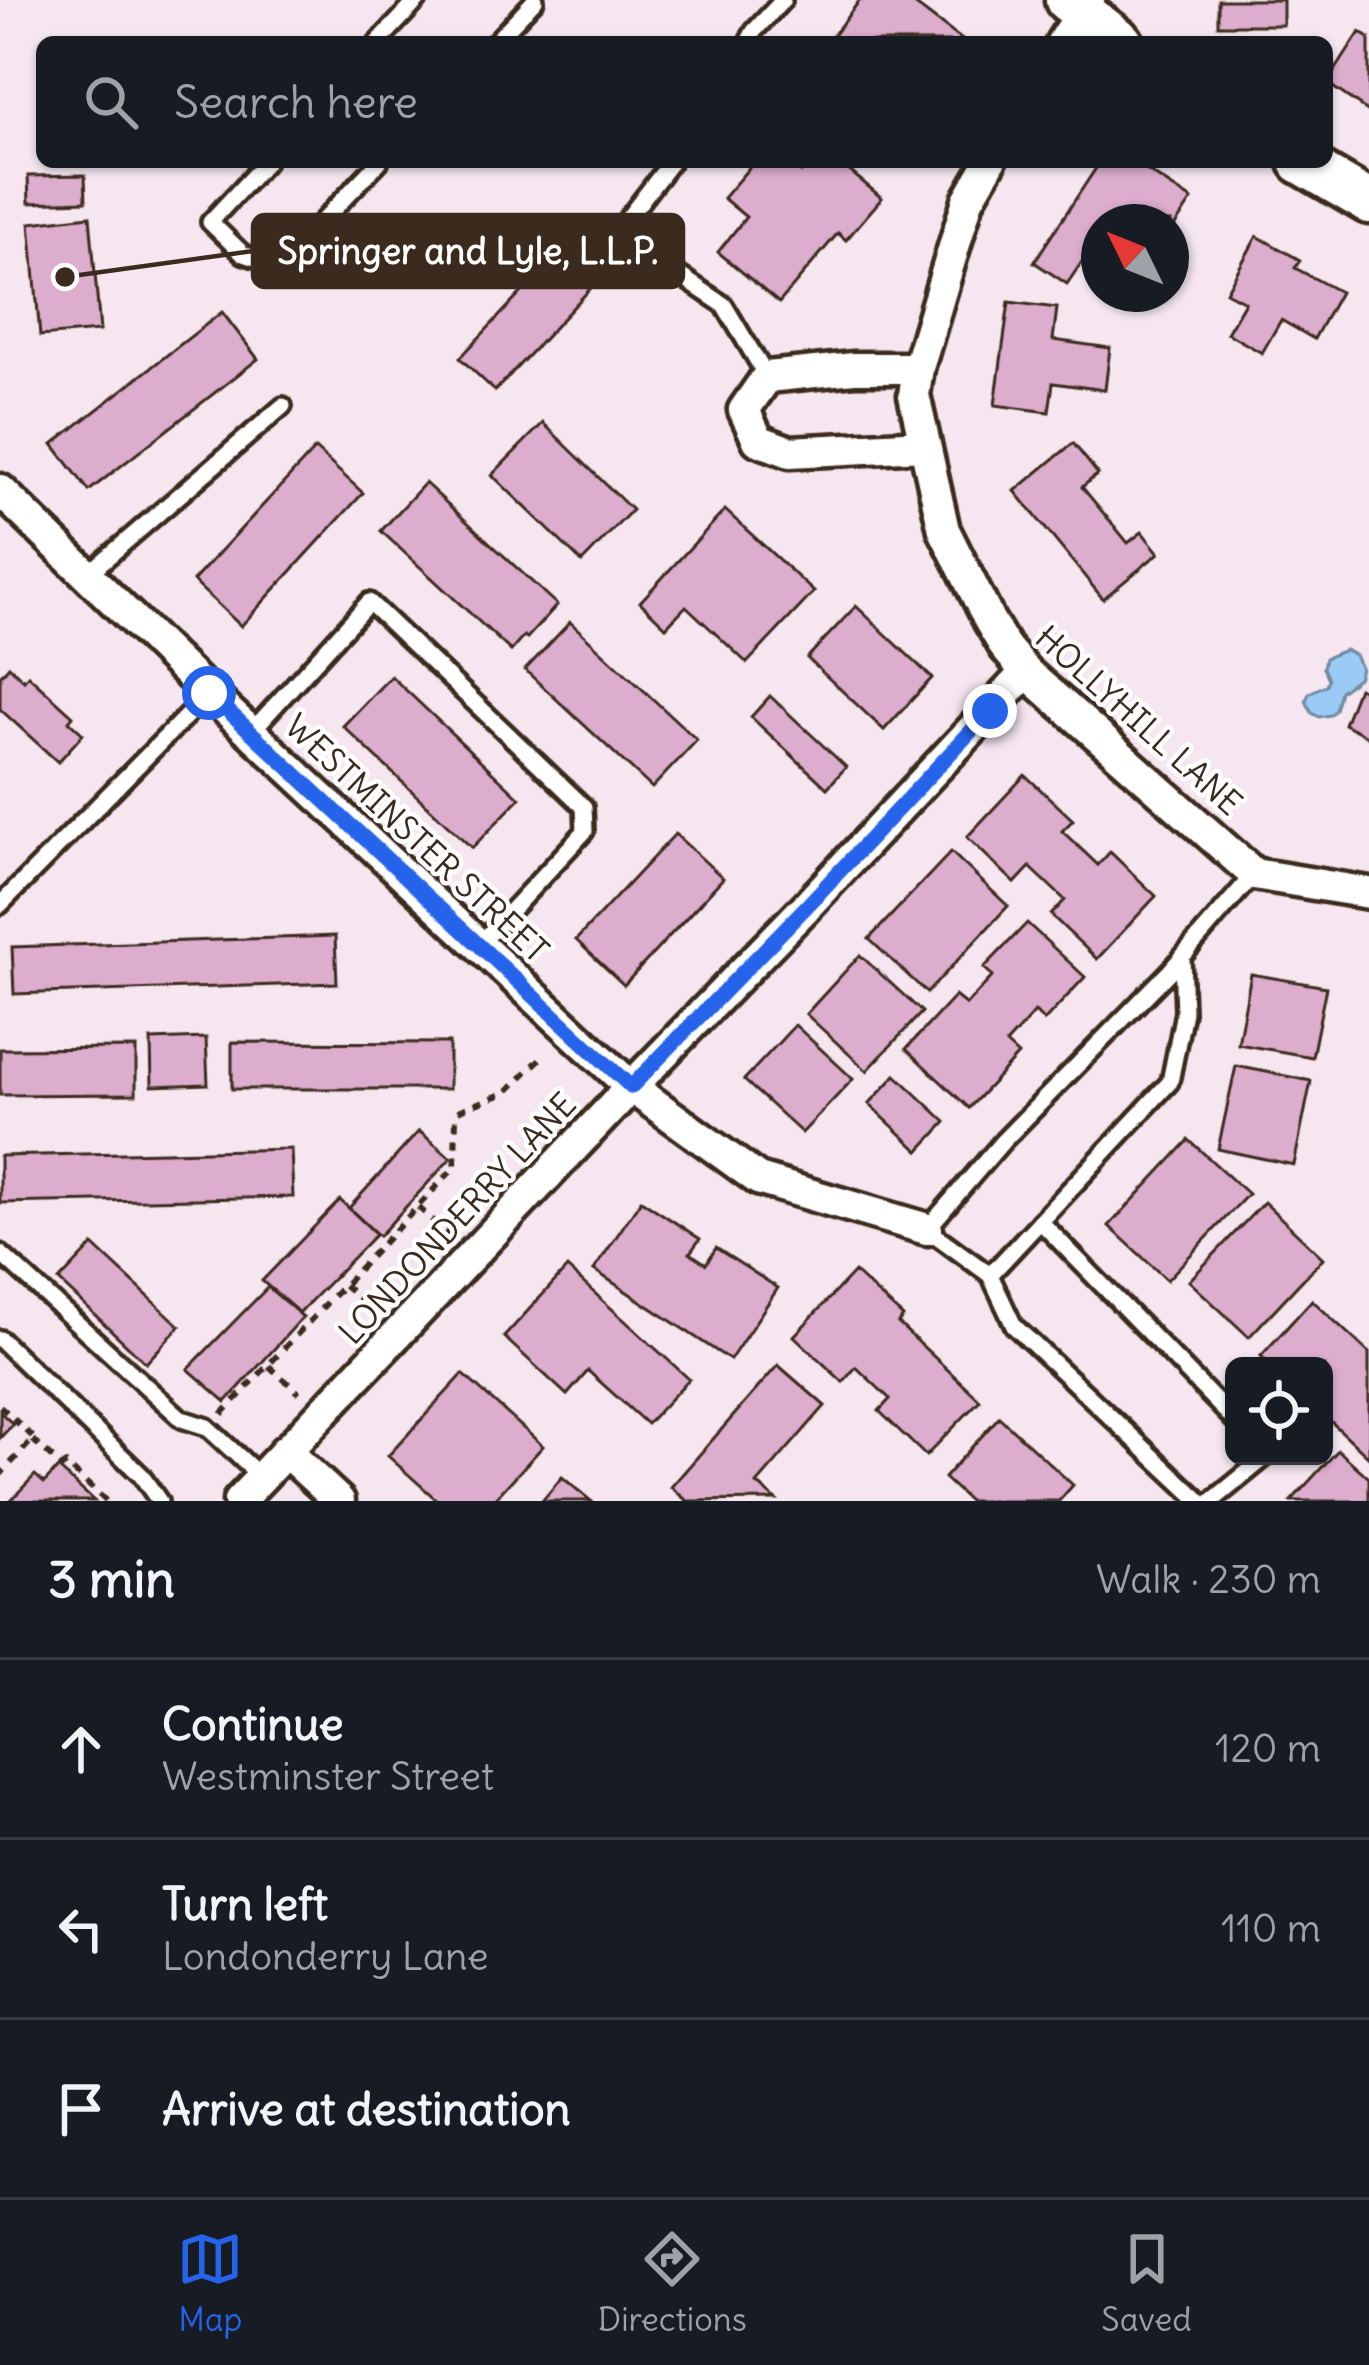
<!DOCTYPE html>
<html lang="en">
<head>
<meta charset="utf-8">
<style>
  :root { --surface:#171b24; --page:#20242c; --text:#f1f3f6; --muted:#9ea1a6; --line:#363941; --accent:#2563eb }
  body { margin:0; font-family:Delius,sans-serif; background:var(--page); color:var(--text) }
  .controls { position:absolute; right:36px; bottom:36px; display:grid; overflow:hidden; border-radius:18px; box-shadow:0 3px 9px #0004 }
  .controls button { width:108px; height:108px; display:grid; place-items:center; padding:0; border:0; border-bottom:3px solid var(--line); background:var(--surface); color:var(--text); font:60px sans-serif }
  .compass { position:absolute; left:1081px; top:204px; width:108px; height:108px; border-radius:50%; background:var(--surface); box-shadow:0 3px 9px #0004; rotate:313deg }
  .stop { position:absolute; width:36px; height:36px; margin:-27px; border:9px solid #2563eb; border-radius:50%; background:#fff }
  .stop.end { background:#2563eb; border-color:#fff; box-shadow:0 3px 12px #0008 }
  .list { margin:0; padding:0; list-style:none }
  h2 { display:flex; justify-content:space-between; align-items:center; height:156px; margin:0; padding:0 48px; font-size:51px }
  h2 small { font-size:39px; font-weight:400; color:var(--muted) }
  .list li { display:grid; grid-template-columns:78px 1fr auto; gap:36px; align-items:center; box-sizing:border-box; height:180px; padding:0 48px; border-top:3px solid var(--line) }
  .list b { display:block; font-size:45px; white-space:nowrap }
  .list p { margin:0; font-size:39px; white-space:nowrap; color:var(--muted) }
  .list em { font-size:39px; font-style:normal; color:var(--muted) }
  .icon { flex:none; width:66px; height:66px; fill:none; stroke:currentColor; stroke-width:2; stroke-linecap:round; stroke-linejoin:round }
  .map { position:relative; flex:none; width:1369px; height:1501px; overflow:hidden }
  .search { position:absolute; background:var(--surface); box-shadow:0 3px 9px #0004; left:36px; right:36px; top:36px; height:132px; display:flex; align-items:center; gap:30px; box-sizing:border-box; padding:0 42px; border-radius:18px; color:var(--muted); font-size:45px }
  .sheet { height:696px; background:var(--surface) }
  nav { display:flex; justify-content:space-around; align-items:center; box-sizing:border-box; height:168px; border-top:3px solid var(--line); background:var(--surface); font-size:33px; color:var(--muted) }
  nav a { display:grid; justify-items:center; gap:6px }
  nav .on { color:var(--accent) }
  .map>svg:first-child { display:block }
</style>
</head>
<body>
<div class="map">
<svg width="1369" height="1501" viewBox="0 0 1369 1501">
  <rect width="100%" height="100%" fill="#f5e6f0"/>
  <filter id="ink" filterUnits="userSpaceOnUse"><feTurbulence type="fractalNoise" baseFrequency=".00833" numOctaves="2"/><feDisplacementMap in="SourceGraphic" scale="24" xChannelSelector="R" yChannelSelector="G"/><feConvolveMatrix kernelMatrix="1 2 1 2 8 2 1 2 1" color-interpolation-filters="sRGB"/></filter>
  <g filter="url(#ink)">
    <!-- water -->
    <polygon fill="#99cbf6" stroke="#738ba0" stroke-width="3" points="1345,650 1355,655 1361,668 1358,678 1340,691 1335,710 1330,715 1319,717 1312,713 1306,701 1309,693 1326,685 1328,679 1323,668 1325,658"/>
    <!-- building -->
    <g fill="#ddadcd" stroke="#3b2a1e" stroke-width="3">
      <polygon points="860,0 909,0 965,42 828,42"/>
      <rect x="1218" y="0" width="65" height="25"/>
      <polygon points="1360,32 1369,38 1369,112 1327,83"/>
      <polygon points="754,162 789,162 801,172 810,162 839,162 882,198 846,240 838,233 779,303 718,252 746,217 723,198"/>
      <polygon points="1100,162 1134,162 1192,200 1171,231 1171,222 1099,222 1099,244 1096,241 1067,284 1034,262"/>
      <polygon points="85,175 86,201 29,203 28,176"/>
      <polygon points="90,216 100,331 40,336 30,223"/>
      <polygon points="582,228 617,260 495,391 460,358"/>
      <polygon points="1257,236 1300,260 1295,268 1340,292 1314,339 1281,320 1262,353 1227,333 1245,302 1226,292"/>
      <polygon points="1009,302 1057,308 1053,340 1110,348 1105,390 1053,383 1049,412 995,405"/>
      <polygon points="222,312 258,359 89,491 53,444"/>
      <polygon points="543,423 632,510 582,562 492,475"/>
      <polygon points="1073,443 1098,474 1082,487 1128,543 1142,532 1159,553 1103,599 1015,491"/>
      <polygon points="315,449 363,493 241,626 193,581"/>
      <polygon points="425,483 557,605 527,638 524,636 511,651 381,531"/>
      <polygon points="725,510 814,592 747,663 686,606 666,627 640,602"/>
      <polygon points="856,606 932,678 884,730 807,658"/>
      <polygon points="570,622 697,740 652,788 525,670"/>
      <polygon points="9,666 24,680 28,675 73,716 69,721 83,734 58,762 0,709 0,676"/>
      <polygon points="391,676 520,798 472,848 343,726"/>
      <polygon points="1358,688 1369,693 1369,737 1344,724"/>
      <polygon points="770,696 846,767 827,788 751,717"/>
      <polygon points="1025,775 1073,820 1062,831 1098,865 1110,852 1156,896 1097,959 1051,915 1065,900 1030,867 1015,883 967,837"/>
      <polygon points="675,834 723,878 624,985 576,940"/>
      <polygon points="951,852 1008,906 927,993 869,939"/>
      <polygon points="1027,923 1085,977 1044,1021 1035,1012 1006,1044 1018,1055 969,1108 906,1049 955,996 966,1005 993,976 984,968"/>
      <polygon points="335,936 337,983 14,994 12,947"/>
      <polygon points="860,955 922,1012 867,1071 806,1014"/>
      <polygon points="1251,974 1326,987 1312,1057 1238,1044"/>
      <polygon points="795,1025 853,1079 802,1133 744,1080"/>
      <polygon points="206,1038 208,1084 152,1086 151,1040"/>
      <polygon points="232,1042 449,1043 449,1089 232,1089"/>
      <polygon points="136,1048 136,1094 0,1095 0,1049"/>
      <polygon points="1236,1066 1311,1081 1294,1165 1218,1149"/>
      <polygon points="896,1075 946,1122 919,1151 869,1104"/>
      <polygon points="419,1131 451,1158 379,1236 349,1208"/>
      <polygon points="1189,1140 1248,1194 1167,1280 1109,1226"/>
      <polygon points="291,1149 293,1197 0,1203 0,1156"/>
      <polygon points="340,1200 376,1234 299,1313 262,1281"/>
      <polygon points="641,1200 700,1239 690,1253 706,1264 716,1248 778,1288 730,1360 594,1270"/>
      <polygon points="1264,1202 1323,1258 1249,1337 1189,1281"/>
      <polygon points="93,1245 180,1326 146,1363 59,1281"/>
      <polygon points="567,1268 689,1379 647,1424 588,1371 567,1395 504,1337"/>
      <polygon points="854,1272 903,1317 898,1323 980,1400 926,1456 879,1411 890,1399 856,1367 843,1382 794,1336"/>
      <polygon points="268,1287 303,1317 226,1402 188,1369"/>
      <polygon points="1312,1300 1369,1353 1369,1457 1324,1415 1324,1366 1272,1366 1261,1356"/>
      <polygon points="778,1365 825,1406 757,1484 776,1500 687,1501 671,1487"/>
      <polygon points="463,1374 543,1446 493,1501 438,1501 388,1456"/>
      <polygon points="0,1412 13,1424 0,1438"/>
      <polygon points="999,1417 1073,1485 1059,1501 969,1501 944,1478"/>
      <polygon points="1338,1450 1369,1478 1369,1501 1291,1501"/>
      <polygon points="58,1468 94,1501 10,1501 35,1475 44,1483"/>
      <polygon points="562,1477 591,1501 542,1501"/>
    </g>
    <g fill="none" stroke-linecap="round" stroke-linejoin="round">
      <!-- lane casing -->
      <g stroke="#3b2a1e" stroke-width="24">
        <g id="lane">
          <polyline points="378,42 418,0"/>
          <polyline points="495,42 535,0"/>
          <polyline points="748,42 754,31 783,0"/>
          <polyline points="266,162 210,222 243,254 279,266 379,162"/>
          <polyline points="671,162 624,223 634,245 724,305 767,377"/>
          <polyline points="88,574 283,406"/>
          <polyline points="251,732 369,602 584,807 585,831 479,945"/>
          <polyline points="0,905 209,693"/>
          <polyline points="1182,957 1184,1012 1170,1082 990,1275 927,1229 1003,1141 1170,971 1182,957 1254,874"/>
          <polyline points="1040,1221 1234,1420"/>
          <polyline points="0,1253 182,1419 207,1427 261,1477"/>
          <polyline points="990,1275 1014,1326 1200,1501"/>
          <polyline points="0,1339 141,1475 159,1501"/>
          <polyline points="1212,1501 1267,1456"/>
        </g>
      </g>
      <!-- street casing -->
      <g stroke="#3b2a1e" stroke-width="39">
        <g id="street">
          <polyline points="1062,42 1089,0"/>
          <polyline points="990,162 968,200 918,368 914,395 944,530 989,620 1005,647 1026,672 1254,874 1369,893"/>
          <polyline points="918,368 854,368 767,377 744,410 758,440 790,452 924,445"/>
          <polyline points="0,490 198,683 631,1087 758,1179 927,1229"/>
          <polyline points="285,1451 339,1501"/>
          <polyline points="239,1501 631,1087 805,908 1026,672"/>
        </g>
      </g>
      <!-- secondary casing -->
      <g stroke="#3b2a1e" stroke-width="51">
        <g id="secondary">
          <polyline points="1067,0 1121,42"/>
          <polyline points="1301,162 1369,202"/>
        </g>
      </g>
      <!-- path -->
      <g stroke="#3b2a1e" stroke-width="6" stroke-dasharray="9 9" stroke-linecap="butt">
        <polyline points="418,1207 451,1237"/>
        <polyline points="344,1285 375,1312"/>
        <polyline points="269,1366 299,1393"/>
        <polyline points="0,1406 34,1438 0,1475"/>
        <polyline points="222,1414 455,1167 456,1114 460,1110 505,1093 544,1055"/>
        <polyline points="33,1440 62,1467 66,1464 106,1501"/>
      </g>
      <!-- lane -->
      <use href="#lane" stroke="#fff" stroke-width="15"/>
      <!-- street -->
      <use href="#street" stroke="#fff" stroke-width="30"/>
      <!-- secondary -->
      <use href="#secondary" stroke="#fff" stroke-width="42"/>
    </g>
  </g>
  <g fill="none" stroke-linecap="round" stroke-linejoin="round" filter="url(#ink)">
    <!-- route -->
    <polyline stroke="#2563eb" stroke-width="15" points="209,693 631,1087 805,908 990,711"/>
  </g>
  <g text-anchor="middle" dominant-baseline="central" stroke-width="9" stroke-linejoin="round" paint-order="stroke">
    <!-- street labels -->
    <g font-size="33" fill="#3b2a1e" stroke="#fff">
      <text transform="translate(1139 720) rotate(42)">HOLLYHILL LANE</text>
      <text transform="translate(417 838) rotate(43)">WESTMINSTER STREET</text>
      <text transform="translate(457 1218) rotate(-47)">LONDONDERRY LANE</text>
    </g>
  </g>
  <!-- callouts -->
  <path fill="none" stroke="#3b2a1e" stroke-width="4.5" d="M65 277L253 251"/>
  <circle fill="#3b2a1e" stroke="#fff" stroke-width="4.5" cx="65" cy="277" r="12"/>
  <rect fill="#3b2a1e" stroke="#3b2a1e" stroke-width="4.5" x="253" y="215" width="430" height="72" rx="12"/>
  <g font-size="36" text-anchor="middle" font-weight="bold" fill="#fff">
    <text x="468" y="264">Springer and Lyle, L.L.P.</text>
  </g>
</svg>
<div class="controls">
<button><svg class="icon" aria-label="locate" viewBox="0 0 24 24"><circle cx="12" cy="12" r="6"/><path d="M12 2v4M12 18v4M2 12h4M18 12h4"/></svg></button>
</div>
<svg class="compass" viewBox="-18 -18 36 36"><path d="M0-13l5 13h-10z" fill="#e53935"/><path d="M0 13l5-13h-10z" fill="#9ea1a6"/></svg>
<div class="stop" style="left:209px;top:693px"></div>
<div class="stop end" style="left:990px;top:711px"></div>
<div class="search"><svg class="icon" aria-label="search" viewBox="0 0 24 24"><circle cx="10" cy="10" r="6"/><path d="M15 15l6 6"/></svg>Search here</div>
</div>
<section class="sheet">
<h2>3 min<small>Walk · 230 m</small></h2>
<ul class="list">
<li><svg class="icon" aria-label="ahead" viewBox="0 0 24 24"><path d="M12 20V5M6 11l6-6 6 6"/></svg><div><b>Continue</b><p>Westminster Street</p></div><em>120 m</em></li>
<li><svg class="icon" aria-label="left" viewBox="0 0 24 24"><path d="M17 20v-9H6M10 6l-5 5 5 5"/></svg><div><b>Turn left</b><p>Londonderry Lane</p></div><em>110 m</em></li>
<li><svg class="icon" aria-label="arrive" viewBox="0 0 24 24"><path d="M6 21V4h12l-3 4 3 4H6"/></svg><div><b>Arrive at destination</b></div></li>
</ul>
</section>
<nav>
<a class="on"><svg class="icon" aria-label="map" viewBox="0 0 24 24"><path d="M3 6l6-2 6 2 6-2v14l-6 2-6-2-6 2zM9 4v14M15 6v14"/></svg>Map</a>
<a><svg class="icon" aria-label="directions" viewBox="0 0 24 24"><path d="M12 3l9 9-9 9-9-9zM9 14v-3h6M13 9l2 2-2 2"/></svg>Directions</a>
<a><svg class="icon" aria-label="saved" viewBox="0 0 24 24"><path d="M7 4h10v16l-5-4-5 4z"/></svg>Saved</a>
</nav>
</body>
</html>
